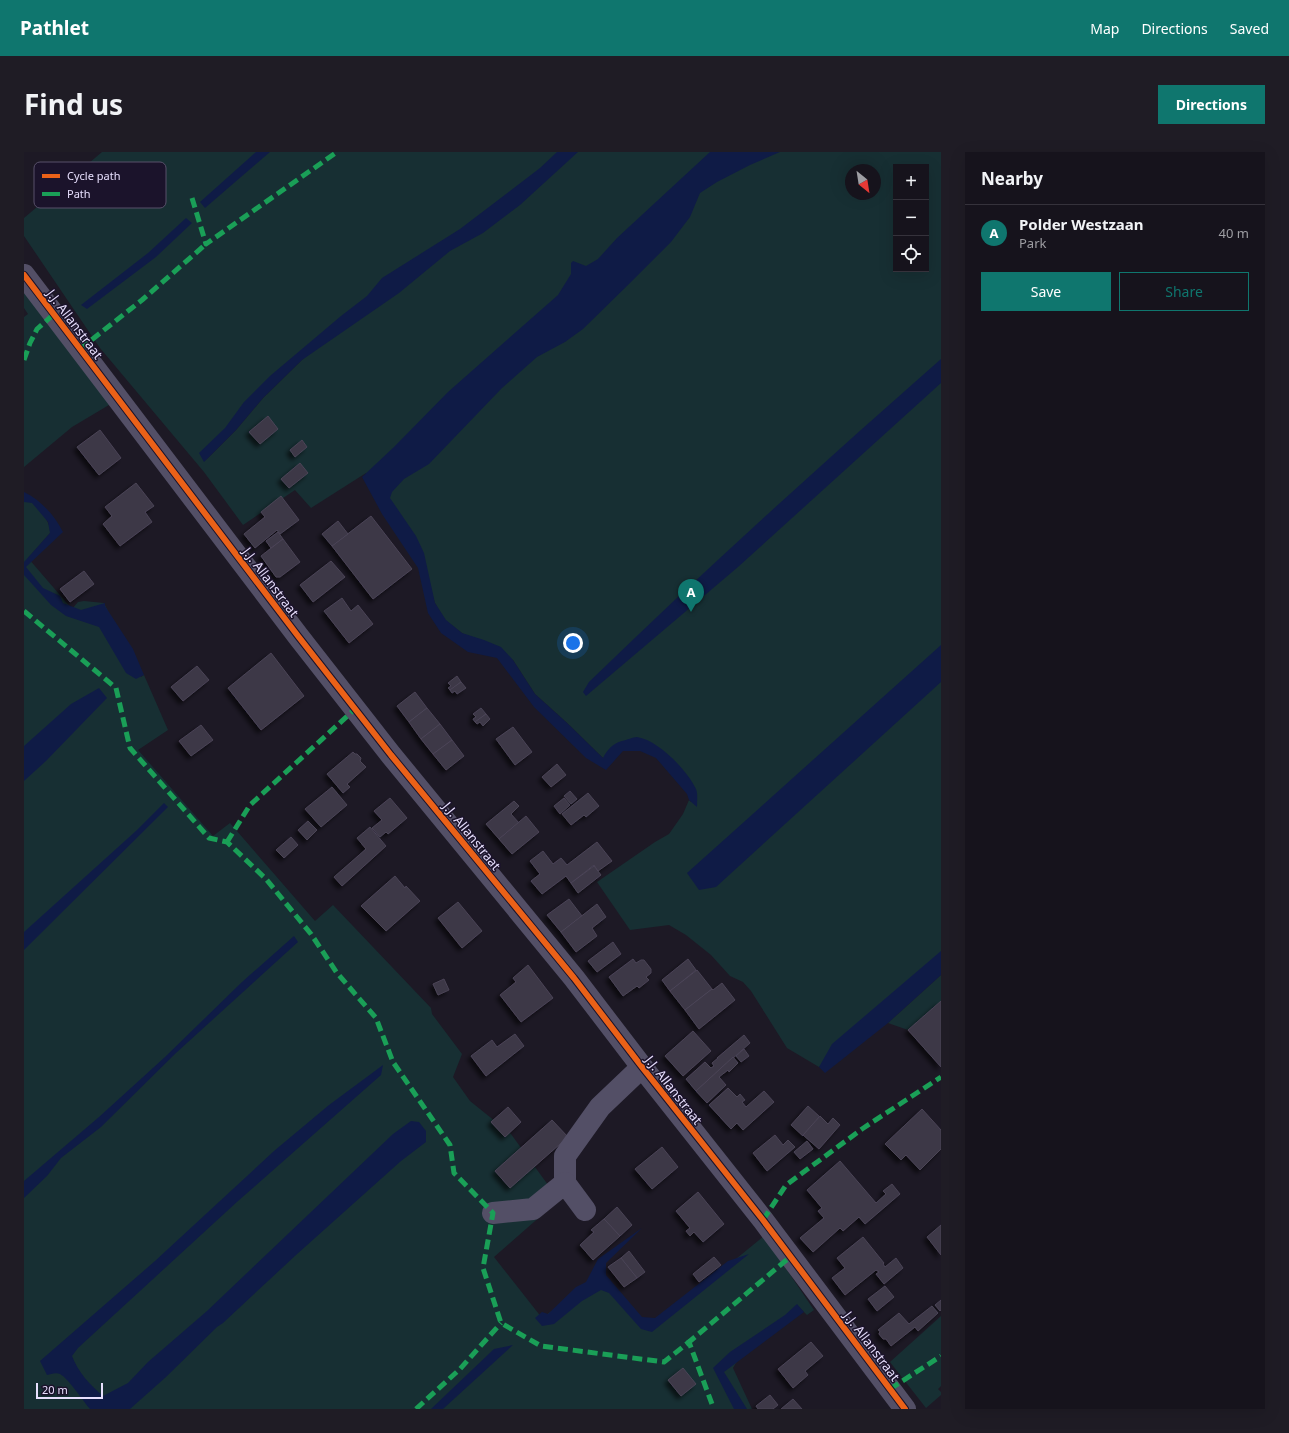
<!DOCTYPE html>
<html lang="en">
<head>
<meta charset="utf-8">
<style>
  :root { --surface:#16131c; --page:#1f1c25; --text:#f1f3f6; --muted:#9e9ea3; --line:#35323b; --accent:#0f766e }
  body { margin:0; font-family:"Noto Sans",sans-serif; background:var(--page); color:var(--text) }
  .controls { position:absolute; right:12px; top:12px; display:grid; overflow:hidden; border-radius:0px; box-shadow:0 4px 16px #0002 }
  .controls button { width:36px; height:36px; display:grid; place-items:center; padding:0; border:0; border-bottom:1px solid var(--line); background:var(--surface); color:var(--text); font:20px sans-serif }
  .compass { position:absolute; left:821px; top:12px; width:36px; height:36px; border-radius:50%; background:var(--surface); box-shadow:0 4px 16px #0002; rotate:150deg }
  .scale { position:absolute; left:12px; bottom:10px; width:67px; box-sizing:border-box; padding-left:4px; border:2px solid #e7dffd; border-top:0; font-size:11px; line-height:14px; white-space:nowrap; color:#e7dffd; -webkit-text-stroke:3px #1b132b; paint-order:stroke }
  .you { position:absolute; left:549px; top:491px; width:14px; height:14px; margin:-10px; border:3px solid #fff; border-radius:50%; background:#1a73e8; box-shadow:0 0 0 6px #1a73e833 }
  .badge { display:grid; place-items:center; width:26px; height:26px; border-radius:50%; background:var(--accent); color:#fff; font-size:13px; font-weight:700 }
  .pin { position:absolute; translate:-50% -33px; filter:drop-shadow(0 1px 2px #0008) }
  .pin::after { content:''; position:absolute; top:21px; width:14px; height:12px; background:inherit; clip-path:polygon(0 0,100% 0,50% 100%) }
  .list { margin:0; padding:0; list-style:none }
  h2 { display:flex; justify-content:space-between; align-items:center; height:52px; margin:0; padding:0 16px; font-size:17px }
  h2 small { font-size:13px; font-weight:400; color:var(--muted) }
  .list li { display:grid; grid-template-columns:26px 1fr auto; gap:12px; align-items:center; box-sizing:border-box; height:56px; padding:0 16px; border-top:1px solid var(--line) }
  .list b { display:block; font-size:15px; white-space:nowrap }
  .list p { margin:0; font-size:13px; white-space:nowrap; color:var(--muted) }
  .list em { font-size:13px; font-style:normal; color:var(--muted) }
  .actions { display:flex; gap:8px; padding:12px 16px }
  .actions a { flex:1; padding:9px 0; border:1px solid var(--accent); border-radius:0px; text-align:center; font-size:14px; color:var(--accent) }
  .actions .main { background:var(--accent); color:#fff }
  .icon { flex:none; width:22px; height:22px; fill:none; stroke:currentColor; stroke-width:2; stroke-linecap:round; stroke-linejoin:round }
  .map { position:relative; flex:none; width:917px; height:1257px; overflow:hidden; border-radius:0px }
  header { display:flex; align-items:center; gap:24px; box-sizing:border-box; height:56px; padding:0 20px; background:var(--accent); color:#fff }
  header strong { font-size:19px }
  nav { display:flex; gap:22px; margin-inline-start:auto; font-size:14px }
  .intro { display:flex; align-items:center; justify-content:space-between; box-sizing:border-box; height:96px; padding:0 24px }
  h1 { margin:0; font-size:28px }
  .button { padding:10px 18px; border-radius:0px; background:var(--accent); color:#fff; font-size:14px; font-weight:700 }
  main { display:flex; gap:24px; padding:0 24px }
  aside { flex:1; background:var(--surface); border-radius:0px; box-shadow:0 4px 16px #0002 }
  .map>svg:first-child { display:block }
</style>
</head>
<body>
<header>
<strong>Pathlet</strong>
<nav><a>Map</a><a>Directions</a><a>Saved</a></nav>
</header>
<div class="intro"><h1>Find us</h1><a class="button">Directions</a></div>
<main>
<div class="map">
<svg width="917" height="1257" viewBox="0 0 917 1257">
  <defs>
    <filter id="shadow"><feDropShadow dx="-3.5" dy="3.5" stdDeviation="2" flood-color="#0009"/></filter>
  </defs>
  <rect width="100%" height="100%" fill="#1d1925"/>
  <!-- green -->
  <g fill="#172f33" fill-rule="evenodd">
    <path d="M78 0H917V812L795 915 763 896 727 839 719 830 706 824 687 803 662 783 645 773 606 778 573 730 631 690 645 682 659 662 665 648 667 650V645L643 612 607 590 580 607 542 570 511 542 489 508 438 481 421 468 411 451 398 410 342 321 287 356 271 338 219 373 180 320 76 196 0 84V66ZM872 15H902V117H872ZM827 18H851V42H827ZM276 201 280 206 239 246 212 278 180 310Z"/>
    <polygon points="0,142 2,142 90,250 48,275 0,315 0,165 4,162 0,156"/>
    <path d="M0 341C9 352 27 366 26 381L4 406 48 457 54 450 60 449 80 451 117 525 120 523 144 578 114 598 189 684 206 671 291 769 309 753 407 856 408 862 438 902 429 925 446 949 487 982 535 1048 470 1105 518 1166 577 1123 624 1173 685 1129 740 1084 790 1158 783 1163 774 1154 716 1204 709 1216 728 1257H0Z"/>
    <polygon points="917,823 917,849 884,878 864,871"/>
    <polygon points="917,1164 917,1234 914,1237 917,1240 917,1243 902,1256 866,1210"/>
  </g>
  <!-- water -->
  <g fill="#0f1b46">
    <polygon points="232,0 246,0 181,56 176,50"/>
    <polygon points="533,0 554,0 496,53 459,81 426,99 375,141 278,208 239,246 212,278 180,310 175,301 201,276 220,250 246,224 317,164 343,144 358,126 436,77 516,16"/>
    <path d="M686 0H756L726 13 693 30 676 41 666 65 647 90 605 132 559 177 541 190 513 205 478 236 405 312 380 327 368 340 366 346 392 384 400 401 411 451 422 468 438 481 460 488 477 495 489 508 511 542 542 570 579 606C583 598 589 591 598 589 603 588 609 585 613 585 634 588 663 618 672 637 674 642 673 649 673 655L665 648 663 642 632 606 616 599H599L582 618 562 606 510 555 473 506 444 500 417 481 404 461 394 416 358 362 338 325 370 295 424 240 534 143 547 122V111L549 109 562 114 574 107 593 86Z"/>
    <polygon points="162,66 168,71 132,105 63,157 57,153 124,101"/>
    <path d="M917 207V231L714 415 562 544 559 540 565 530C679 419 798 312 917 207Z"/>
    <path d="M0 340C17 348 31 364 39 380L2 415 19 436 36 444 39 451 57 458 81 451V454L109 497 120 523 112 527 102 521 75 475 42 464 27 453 0 423V410L26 381 24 370 8 351 0 350Z"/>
    <polygon points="917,493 917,530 692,735 675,738 663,721"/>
    <polygon points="75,536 83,546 22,609 0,629 0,594 47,552"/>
    <polygon points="140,651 144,655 0,798 0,780 113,678"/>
    <polygon points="270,784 274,790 152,901 77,975 37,1006 23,1024 0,1046 0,1029 75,965 141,905 218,830"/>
    <polygon points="917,799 917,823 864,871 801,921 795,915 808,892"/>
    <path d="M359 913 357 923 214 1049 54 1196 48 1204C54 1220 66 1233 79 1244L104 1231 124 1210 183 1159 369 982 387 969 395 970 402 979V990L377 1009 272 1103 199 1171 193 1175 142 1225 106 1257H66C59 1249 45 1227 36 1222 32 1220 27 1222 23 1223L16 1209 131 1109 250 999 305 953Z"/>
    <polygon points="618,1076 582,1111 582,1123 618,1165 631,1166 704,1109 725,1102 628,1180 617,1177 585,1141 577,1138 558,1149 530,1172 518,1174 511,1166 518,1160 524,1162 552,1135 562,1130 574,1107"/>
    <polygon points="773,1152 780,1160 700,1220 723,1257 710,1257 689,1216 706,1200 761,1163"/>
    <polygon points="489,1193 419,1257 407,1257 470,1197"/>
  </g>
  <!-- building -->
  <g fill="#3c3846" stroke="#4b4457" filter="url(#shadow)">
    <polygon points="244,264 254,277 236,292 225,280"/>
    <polygon points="76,278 97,306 75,323 53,295"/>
    <polygon points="278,288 283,295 271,305 266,298"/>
    <polygon points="276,311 284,321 265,336 257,327"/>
    <polygon points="112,331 130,354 121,360 128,370 96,394 79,372 88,364 81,355"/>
    <polygon points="257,344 275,368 256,382 253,378 231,396 220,382 241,365 237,360"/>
    <polygon points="347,364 388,417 349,447 308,394"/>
    <polygon points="314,369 324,382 308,394 298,382"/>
    <polygon points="254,380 259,387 247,396 242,389"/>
    <polygon points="259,387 276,410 256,425 252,425 237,404"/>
    <polygon points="307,409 321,425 289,450 276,433"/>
    <polygon points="60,419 70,432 46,450 36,437"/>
    <polygon points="318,446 327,459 334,453 349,472 325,491 300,459"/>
    <polygon points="247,501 280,544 237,578 204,536"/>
    <polygon points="173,514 185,528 159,549 147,535"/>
    <polygon points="433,524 437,530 426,538 424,536 427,534 424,531"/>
    <polygon points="437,530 442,536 433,542 431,539 428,541 426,538"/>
    <polygon points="391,540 403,556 385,570 373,554"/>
    <polygon points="403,556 416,572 397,587 385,570"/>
    <polygon points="457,556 462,562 451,570 449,567 452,565 449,562"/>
    <polygon points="462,562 466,567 459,574 456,570 453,572 451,570"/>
    <polygon points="416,572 428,588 409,602 397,587"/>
    <polygon points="177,573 189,588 167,604 155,589"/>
    <polygon points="489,575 508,600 491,613 472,587"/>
    <polygon points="428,588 440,604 422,618 409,602"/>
    <polygon points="329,600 331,602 333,602 337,606 336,609 342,615 323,632 326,635 319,641 303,622"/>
    <polygon points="533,612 542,623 527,635 518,625"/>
    <polygon points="308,635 323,653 297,675 281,657"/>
    <polygon points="546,639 553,647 547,652 540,644"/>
    <polygon points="564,641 575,654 562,665 560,663 547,673 538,662"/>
    <polygon points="366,646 383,666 364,682 362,680 356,685 348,676 358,668 350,659"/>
    <polygon points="540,646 546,653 536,662 530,654"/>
    <polygon points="490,649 495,654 487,662 495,671 475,687 462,672"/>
    <polygon points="502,664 515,680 488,702 475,687"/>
    <polygon points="284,669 293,678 283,688 274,678"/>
    <polygon points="346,675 362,694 318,734 310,725 342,697 333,686"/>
    <polygon points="267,685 274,693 260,706 252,698"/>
    <polygon points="573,690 588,709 574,719 570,713 547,731 542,724 518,742 507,729 516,722 506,709 519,699 529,712 537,706 543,713"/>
    <polygon points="570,714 577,723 554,741 547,731"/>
    <polygon points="371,724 381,736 382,734 396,749 362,779 337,754"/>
    <polygon points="545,747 558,764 537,780 523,763"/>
    <polygon points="434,750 458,779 438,796 414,766"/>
    <polygon points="573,752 582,765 568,776 573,784 552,800 537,780"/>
    <polygon points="589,790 597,802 573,820 564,809"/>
    <polygon points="609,807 612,811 617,808 620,808 627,817 627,821 622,825 625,828 615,836 613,834 599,844 585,825"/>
    <polygon points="664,807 672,818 646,839 638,828"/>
    <polygon points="504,813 529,846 497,870 476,843 492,830 489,826"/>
    <polygon points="673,818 688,837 661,858 646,839"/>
    <polygon points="420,827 425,838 414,843 409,832"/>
    <polygon points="698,831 711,848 675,877 661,858 688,837 689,838"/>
    <polygon points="917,849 917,915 884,878"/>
    <polygon points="669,879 687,899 659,924 641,904"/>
    <polygon points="491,882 500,894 462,924 447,904 468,888 473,895"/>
    <polygon points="720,883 726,891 672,939 662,927 681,910 687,916 690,914 688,911 694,906 693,906"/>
    <polygon points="720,897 725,904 717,910 712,904"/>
    <polygon points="709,905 714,911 705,920 704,918 695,925 702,933 683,951 672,939"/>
    <polygon points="704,936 713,945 716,942 721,948 718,950 722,955 740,939 750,950 719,978 713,971 707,977 685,953"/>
    <polygon points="784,954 796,965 779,984 767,973"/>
    <polygon points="484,955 497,970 481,985 467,970"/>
    <polygon points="898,957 917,978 917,997 896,1018 882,1003 877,1008 861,992"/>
    <polygon points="796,964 804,972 809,966 816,973 795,997 779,983"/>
    <polygon points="528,968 544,985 486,1036 471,1019"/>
    <polygon points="751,983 759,993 764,988 771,995 743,1019 729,1001"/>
    <polygon points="783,989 789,997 776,1007 770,1000"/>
    <polygon points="638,995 654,1015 628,1037 611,1017"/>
    <polygon points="816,1009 852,1051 862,1042 859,1039 868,1032 876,1042 841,1072 835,1065 819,1079 816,1076 789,1100 776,1086 800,1066 794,1059 798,1056 783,1038"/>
    <polygon points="674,1040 700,1072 679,1090 670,1080 666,1084 662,1079 666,1076 652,1059"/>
    <polygon points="593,1055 608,1073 596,1084 580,1067"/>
    <polygon points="580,1067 596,1084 569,1108 556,1093 570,1080 567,1078"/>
    <polygon points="917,1073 917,1103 903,1085"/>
    <polygon points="839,1085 860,1111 859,1112 861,1115 872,1106 879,1116 860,1132 852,1122 855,1120 852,1118 821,1143 808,1126 821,1116 813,1106"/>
    <polygon points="605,1099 621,1120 613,1126 597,1106"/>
    <polygon points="690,1105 697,1113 675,1130 669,1122"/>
    <polygon points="597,1106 613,1126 600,1135 584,1115"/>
    <polygon points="861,1134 870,1145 853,1159 844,1147"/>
    <polygon points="917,1148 917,1158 916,1159 911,1153"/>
    <polygon points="908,1154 914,1161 894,1179 891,1175 867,1194 862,1187 859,1187 855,1182 856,1179 854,1178 875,1161 885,1172"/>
    <polygon points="787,1190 799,1204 781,1219 784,1223 769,1236 754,1217"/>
    <polygon points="659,1216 672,1232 657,1244 644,1228"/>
    <polygon points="746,1243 754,1253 749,1257 734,1257 732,1254"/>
    <polygon points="769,1247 778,1257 757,1257"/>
  </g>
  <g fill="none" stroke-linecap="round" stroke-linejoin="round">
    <!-- minor -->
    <g stroke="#534f66" stroke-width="22">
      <polyline points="0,123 274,484 367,603 550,826 618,915 739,1068 881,1257"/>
      <polyline points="541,1031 541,1004 576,955 618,915"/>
      <polyline points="469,1061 509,1057 541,1031 561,1058"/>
    </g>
    <!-- quiet -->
    <g stroke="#1a9f57" stroke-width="5" stroke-dasharray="10 5" stroke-linecap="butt">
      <polyline points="168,46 182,92 313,0"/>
      <polyline points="56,197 118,148 182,92"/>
      <polyline points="0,208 6,191 13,177 30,162"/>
      <polyline points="0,459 92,536 106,596 185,686 203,690 242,727 287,782 313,821 352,866 369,910 426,993 430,1021 469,1061 459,1116 477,1171 517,1194 640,1210 665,1190 688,1252"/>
      <polyline points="203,690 226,653 331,557"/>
      <polyline points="739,1068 762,1033 838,977 917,925"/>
      <polyline points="664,1188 665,1190 766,1105"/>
      <polyline points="866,1237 917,1204"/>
      <polyline points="392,1257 436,1217 477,1171"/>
    </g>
    <!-- cycleway casing -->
    <g stroke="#1b132b" stroke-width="8">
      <polyline id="cycleway" points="0,123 274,484 367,603 550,826 618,915 739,1068 881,1257"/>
    </g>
    <!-- cycleway -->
    <use href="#cycleway" stroke="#ea6118" stroke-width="6"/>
  </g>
  <g text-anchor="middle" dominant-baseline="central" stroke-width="3" stroke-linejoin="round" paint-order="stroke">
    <!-- street labels -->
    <g font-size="13" fill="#e7dffd" stroke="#1b132b">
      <text transform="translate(51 172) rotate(53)">J.J. Allanstraat</text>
      <text transform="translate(247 430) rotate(53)">J.J. Allanstraat</text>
      <text transform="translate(448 684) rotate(51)">J.J. Allanstraat</text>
      <text transform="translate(650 938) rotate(52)">J.J. Allanstraat</text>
      <text transform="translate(848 1194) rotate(53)">J.J. Allanstraat</text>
    </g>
  </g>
  <!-- legend -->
  <rect x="10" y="10" width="132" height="46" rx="6" fill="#1b132b" stroke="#58506a" stroke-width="1"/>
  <rect x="18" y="22" width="18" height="4" fill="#ea6118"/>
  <rect x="18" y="40" width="18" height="4" fill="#1a9f57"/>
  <g font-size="11" fill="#e7dffd">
    <text x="43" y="28">Cycle path</text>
    <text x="43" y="46">Path</text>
  </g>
</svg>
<div class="controls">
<button>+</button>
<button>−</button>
<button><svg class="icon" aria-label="locate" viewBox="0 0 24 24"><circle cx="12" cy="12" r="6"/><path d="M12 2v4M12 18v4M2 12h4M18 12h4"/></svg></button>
</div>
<svg class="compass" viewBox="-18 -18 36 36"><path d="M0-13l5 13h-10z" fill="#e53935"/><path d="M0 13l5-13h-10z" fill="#9e9ea3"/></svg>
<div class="scale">20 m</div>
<div class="you"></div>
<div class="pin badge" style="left:667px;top:460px">A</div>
</div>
<aside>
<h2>Nearby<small></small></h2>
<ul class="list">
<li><span class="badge">A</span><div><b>Polder Westzaan</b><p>Park</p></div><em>40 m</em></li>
</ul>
<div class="actions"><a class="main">Save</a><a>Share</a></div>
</aside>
</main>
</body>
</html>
